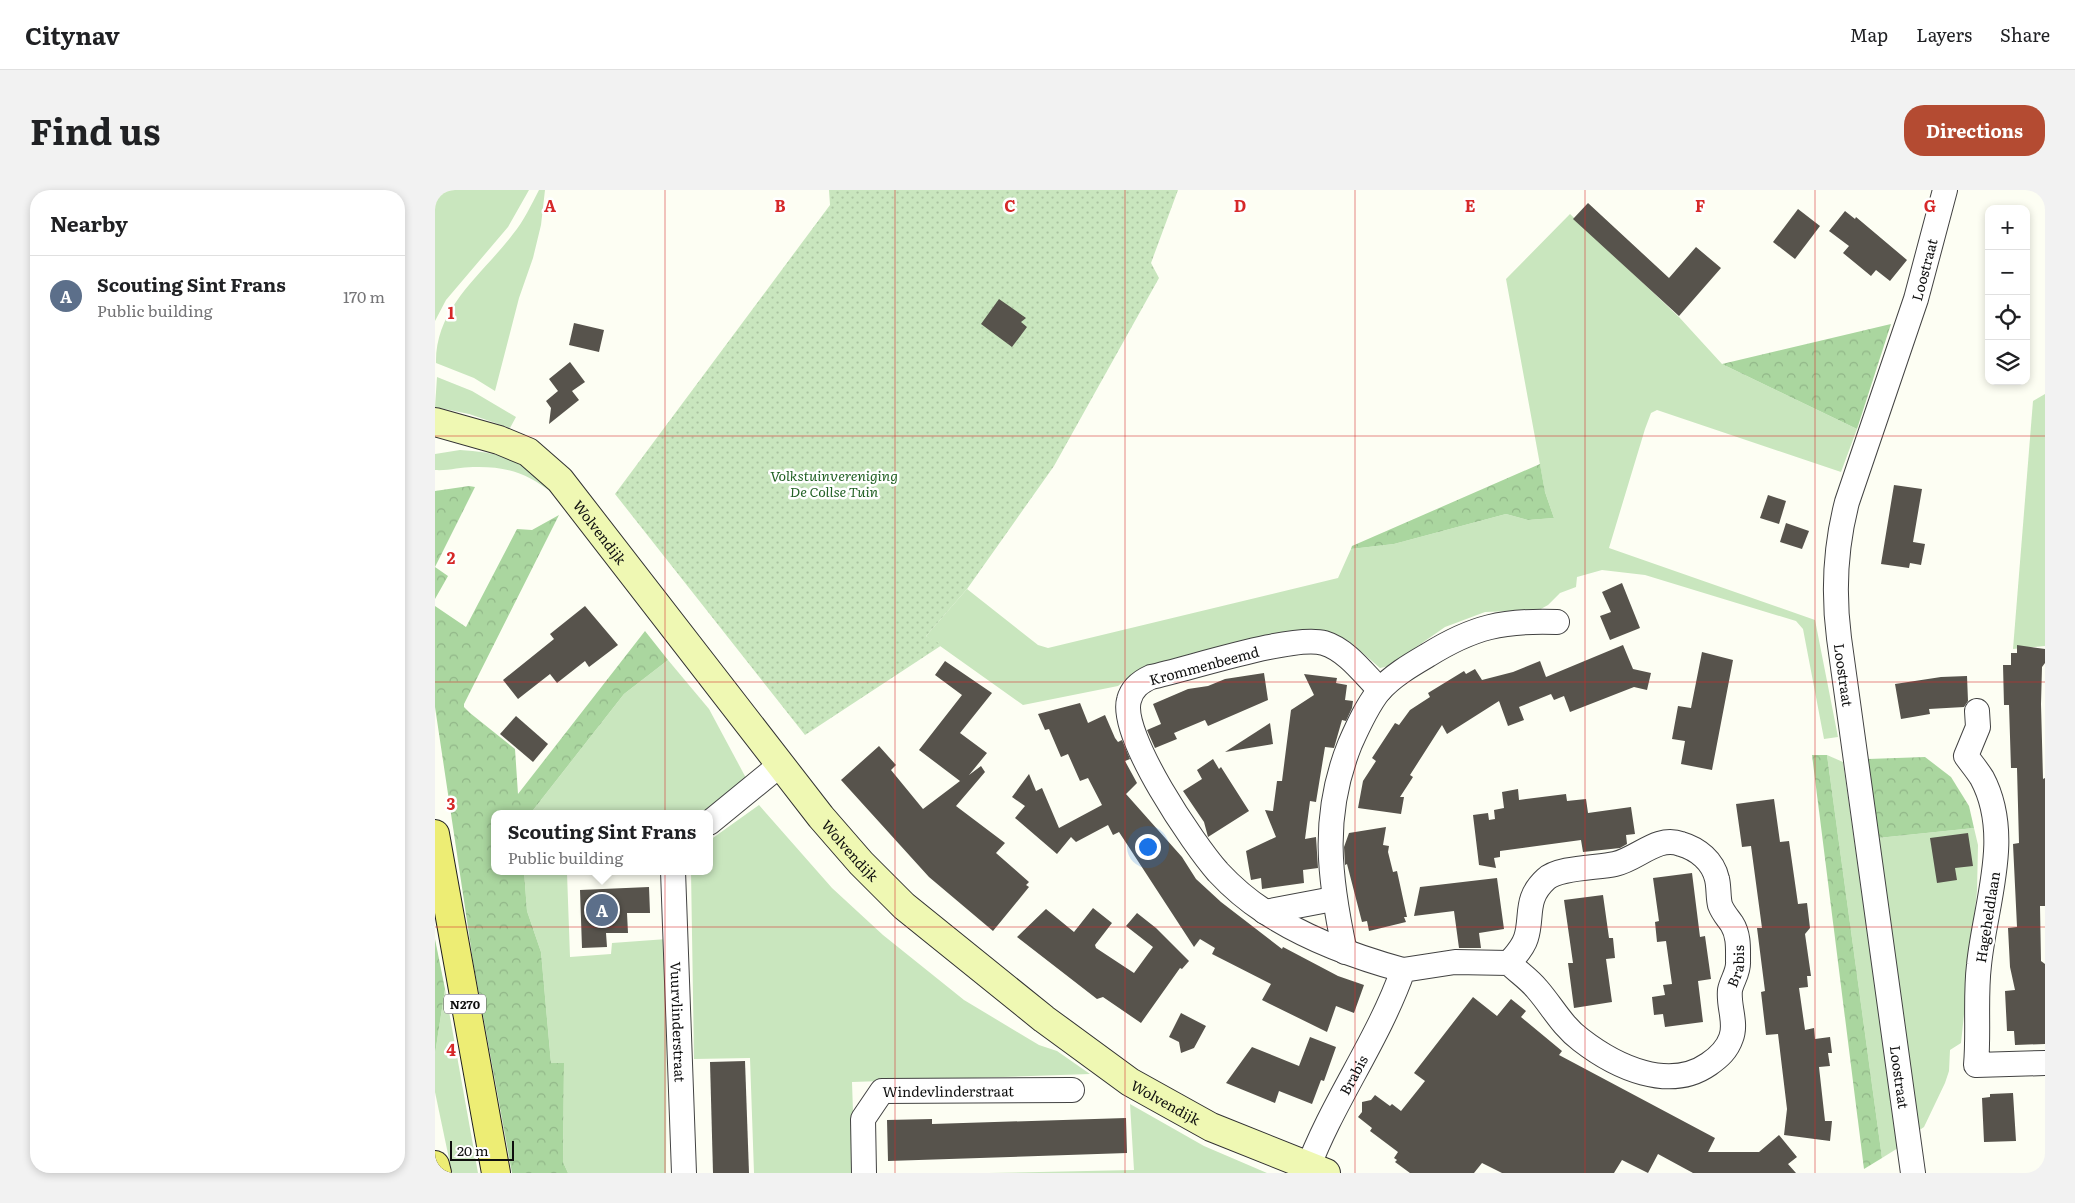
<!DOCTYPE html>
<html lang="en">
<head>
<meta charset="utf-8">
<style>
  :root { --surface:#fff; --page:#f2f2f2; --text:#202124; --muted:#757577; --line:#e0e0e0; --accent:#b44b32 }
  body { margin:0; font-family:Literata,serif; background:var(--page); color:var(--text) }
  .controls { position:absolute; right:15px; top:15px; display:grid; overflow:hidden; border-radius:10px; box-shadow:0 2px 8px #0003 }
  .controls button { width:45px; height:45px; display:grid; place-items:center; padding:0; border:0; border-bottom:1px solid var(--line); background:var(--surface); color:var(--text); font:25px sans-serif }
  .scale { position:absolute; left:15px; bottom:12px; width:64px; box-sizing:border-box; padding-left:5px; border:2px solid #0f0f0f; border-top:0; font-size:14px; line-height:18px; white-space:nowrap; color:#0f0f0f; -webkit-text-stroke:4px #fff; paint-order:stroke }
  .you { position:absolute; left:712px; top:656px; width:18px; height:18px; margin:-12px; border:4px solid #fff; border-radius:50%; background:#1a73e8; box-shadow:0 0 0 8px #1a73e833 }
  .badge { display:grid; place-items:center; width:32px; height:32px; border-radius:50%; background:var(--accent); color:#fff; font-size:16px; font-weight:700 }
  .pin { position:absolute; translate:-50% -50%; border:2px solid #fff; box-shadow:0 1px 5px #0006 }
  .popup { position:absolute; left:56px; top:620px; width:222px; height:65px; box-sizing:border-box; display:grid; place-content:center; border-radius:10px; background:var(--surface); filter:drop-shadow(0 1px 4px #0005); font-size:16px; white-space:nowrap; color:var(--muted) }
  .popup b { font-size:19px; color:var(--text) }
  .popup::after { content:''; position:absolute; left:50%; top:100%; margin-left:-10px; border:10px solid transparent; border-top-color:var(--surface) }
  .list { margin:0; padding:0; list-style:none }
  h2 { display:flex; justify-content:space-between; align-items:center; height:65px; margin:0; padding:0 20px; font-size:21px }
  h2 small { font-size:16px; font-weight:400; color:var(--muted) }
  .list li { display:grid; grid-template-columns:32px 1fr auto; gap:15px; align-items:center; box-sizing:border-box; height:80px; padding:0 20px; border-top:1px solid var(--line) }
  .list b { display:block; font-size:19px; white-space:nowrap }
  .list p { margin:0; font-size:16px; white-space:nowrap; color:var(--muted) }
  .list em { font-size:16px; font-style:normal; color:var(--muted) }
  .icon { flex:none; width:28px; height:28px; fill:none; stroke:currentColor; stroke-width:2; stroke-linecap:round; stroke-linejoin:round }
  .map { position:relative; flex:none; width:1610px; height:983px; overflow:hidden; border-radius:20px }
  header { display:flex; align-items:center; gap:30px; box-sizing:border-box; height:70px; padding:0 25px; background:var(--surface); border-bottom:1px solid var(--line) }
  header strong { font-size:24px }
  nav { display:flex; gap:28px; margin-inline-start:auto; font-size:18px }
  .intro { display:flex; align-items:center; justify-content:space-between; box-sizing:border-box; height:120px; padding:0 30px }
  h1 { margin:0; font-size:35px }
  .button { padding:12px 22px; border-radius:20px; background:var(--accent); color:#fff; font-size:18px; font-weight:700 }
  main { display:flex; gap:30px; padding:0 30px }
  aside { flex:1; background:var(--surface); border-radius:20px; box-shadow:0 2px 8px #0003 }
  .map>svg:first-child { display:block }
</style>
</head>
<body>
<header>
<strong>Citynav</strong>
<nav><a>Map</a><a>Layers</a><a>Share</a></nav>
</header>
<div class="intro"><h1>Find us</h1><a class="button">Directions</a></div>
<main>
<aside>
<h2>Nearby<small></small></h2>
<ul class="list">
<li><span class="badge" style="background:#5c6f8a">A</span><div><b>Scouting Sint Frans</b><p>Public building</p></div><em>170 m</em></li>
</ul>
</aside>
<div class="map">
<svg width="1610" height="983" viewBox="0 0 1610 983">
  <defs>
    <pattern id="forest-crowns" width="20" height="18" patternUnits="userSpaceOnUse" patternTransform="scale(1.25)"><rect width="20" height="18" fill="#aad69f"/><path d="M2 6a3 3 0 1 1 6 0M12 15a3 3 0 1 1 6 0" fill="none" stroke="#91b688"/></pattern>
    <pattern id="garden-dots" width="8" height="8" patternUnits="userSpaceOnUse" patternTransform="scale(1.25)"><rect width="8" height="8" fill="#c9e6be"/><path d="M2 2h.1M6 6h.1" fill="none" stroke="#abc4a2" stroke-width="1.8" stroke-linecap="round"/></pattern>
  </defs>
  <rect width="100%" height="100%" fill="#fdfef3"/>
  <!-- grass -->
  <g fill="#c9e6be">
    <polygon points="0,0 94,0 73,37 11,110 0,131"/>
    <path d="M104 0H110L106 35 98 68 84 108 60 201 39 188 1 173C0 117 48 84 78 44 89 31 96 15 104 0Z"/>
    <polygon points="1135,24 1244,127 1287,174 1422,239 1406,282 1222,220 1216,223 1210,239 1174,358 1380,430 1403,547 1389,549 1368,439 1361,431 1210,385 1167,380 1142,387 1141,397 1125,403 1113,415 1104,420 1050,422 1010,437 954,476 945,478 914,451 897,444 698,484 683,496 588,515 491,446 532,399 603,455 613,458 903,388 916,359 959,354 1071,324 1093,330 1119,328 1110,302 1071,89"/>
    <polygon points="2,187 37,201 81,227 75,238 34,224 0,217"/>
    <polygon points="1610,204 1610,456 1578,459 1598,211"/>
    <path d="M25 260C51 262 79 265 100 281 107 287 113 295 119 301L117 303C93 283 70 276 38 277 26 277 12 281 0 280V264Z"/>
    <polygon points="233,470 274,519 311,588 274,624 95,624 189,504"/>
    <polygon points="1392,565 1408,572 1463,958 1447,968"/>
    <polygon points="324,615 397,698 448,745 529,810 604,855 622,861 655,884 417,892 420,983 319,983 315,868 259,869 256,681 274,681 275,650"/>
    <polygon points="1539,638 1543,655 1542,701 1526,853 1515,860 1514,881 1510,893 1489,937 1480,943 1443,648"/>
    <polygon points="89,681 142,681 132,683 135,767 176,764 177,753 232,749 231,983 133,983 128,972 129,874 116,873 106,762 92,721"/>
    <polygon points="10,799 43,983 17,983 0,902 0,864"/>
    <polygon points="695,914 769,956 832,983 553,983 699,980"/>
  </g>
  <!-- forest -->
  <g fill="url(#forest-crowns)">
    <polygon points="1456,134 1422,239 1287,174"/>
    <polygon points="1105,274 1110,302 1119,328 1093,330 1071,324 959,354 916,359 917,356"/>
    <polygon points="34,296 40,297 0,377 13,386 0,409 0,301"/>
    <polygon points="124,325 29,514 29,517 35,523 80,559 83,604 210,441 233,470 189,504 95,624 59,624 59,681 89,681 92,721 106,762 116,873 129,873 128,972 133,983 77,983 38,771 0,517 0,416 31,437 82,339 97,340"/>
    <polygon points="1377,565 1392,565 1447,968 1429,979"/>
    <polygon points="1490,567 1516,587 1534,616 1539,638 1443,648 1433,569"/>
    <polygon points="0,749 10,799 0,864"/>
  </g>
  <!-- garden -->
  <polygon fill="url(#garden-dots)" points="394,0 743,0 716,73 724,88 619,276 532,399 491,446 507,455 370,545 180,304 395,15"/>
  <!-- building -->
  <g fill="#57534c">
    <polygon points="1153,13 1234,88 1261,57 1286,78 1244,126 1138,29"/>
    <polygon points="1363,19 1385,36 1360,69 1338,52"/>
    <polygon points="1410,21 1420,29 1421,27 1472,70 1455,91 1441,80 1436,86 1408,63 1414,56 1394,41"/>
    <polygon points="564,109 591,128 586,132 592,137 577,157 546,134"/>
    <polygon points="139,133 169,140 164,162 134,155"/>
    <polygon points="135,172 150,192 137,201 144,210 114,234 116,218 111,211 123,201 114,189"/>
    <polygon points="1459,295 1487,299 1478,352 1490,354 1486,375 1475,373 1474,378 1446,374"/>
    <polygon points="1333,305 1351,311 1344,334 1325,328"/>
    <polygon points="1351,333 1374,341 1367,359 1345,352"/>
    <polygon points="1187,393 1205,438 1175,450 1165,426 1176,422 1167,402"/>
    <polygon points="150,416 183,455 154,477 150,471 122,493 115,484 83,509 68,490 119,449 115,444"/>
    <polygon points="1188,455 1198,479 1216,483 1212,500 1199,497 1135,522 1129,506 1119,510 1116,504 1084,517 1089,530 1073,536 1064,511 1012,544 1007,535 975,585 978,587 965,607 969,607 966,624 923,618 928,591 941,571 937,568 960,533 964,535 975,520 995,507 993,503 1029,481 1031,484 1040,479 1047,490 1078,482 1105,471 1111,487"/>
    <polygon points="1582,455 1610,459 1610,473 1607,477 1606,514 1608,589 1610,588 1610,716 1605,716 1606,771 1610,774 1610,854 1580,855 1579,841 1572,841 1570,801 1580,800 1575,777 1573,738 1582,737 1578,654 1584,653 1582,578 1576,578 1574,515 1569,515 1568,475 1576,475 1576,463 1582,463"/>
    <polygon points="1267,462 1298,470 1277,580 1246,574 1250,551 1237,549 1243,516 1256,518"/>
    <polygon points="510,471 557,503 525,543 552,563 534,585 546,576 550,582 521,616 570,653 561,663 594,692 591,695 594,697 558,741 494,687 406,590 444,556 461,575 456,580 488,619 525,591 484,560 527,505 500,485"/>
    <polygon points="829,483 833,510 773,536 770,530 739,543 742,549 720,558 712,540 726,534 718,514 753,499 773,496 790,489"/>
    <polygon points="869,484 902,488 901,493 912,495 910,510 918,511 917,518 911,531 907,530 899,558 890,557 881,612 875,611 870,649 881,647 883,678 868,680 869,693 827,699 826,688 816,690 811,661 841,647 830,620 838,621 842,591 847,591 856,520 879,505"/>
    <polygon points="1532,486 1533,511 1529,517 1494,519 1495,524 1466,529 1460,494 1506,487"/>
    <polygon points="645,513 653,533 670,525 680,548 683,552 687,550 695,569 690,571 702,593 691,604 747,667 761,689 786,712 847,759 848,757 903,786 929,795 919,823 901,816 892,842 827,810 836,794 777,764 780,758 765,749 759,757 684,642 678,645 673,635 641,652 636,647 622,664 580,628 590,616 577,607 594,584 601,601 607,598 624,638 667,615 653,588 645,591 633,564 626,567 614,539 610,540 603,524"/>
    <polygon points="81,526 113,554 98,572 65,544"/>
    <polygon points="835,533 838,554 790,562"/>
    <polygon points="778,569 784,579 786,577 814,621 773,647 769,632 748,601 767,589 762,580"/>
    <polygon points="1083,599 1084,610 1131,604 1132,611 1151,609 1153,623 1196,617 1200,644 1191,645 1192,654 1185,658 1148,662 1146,650 1065,661 1065,667 1059,668 1061,678 1044,675 1038,625 1053,623 1054,630 1060,629 1059,620 1069,618 1067,602"/>
    <polygon points="1339,609 1345,652 1354,651 1363,714 1372,713 1375,738 1370,744 1376,786 1372,786 1373,797 1364,798 1370,840 1379,838 1380,849 1395,847 1397,863 1393,863 1395,876 1384,877 1390,931 1397,931 1395,951 1349,945 1352,919 1343,844 1331,845 1326,802 1330,801 1322,738 1327,738 1316,656 1307,657 1301,614"/>
    <polygon points="951,637 948,655 954,656 953,662 958,682 962,681 972,727 969,727 971,732 934,741 932,731 927,732 912,674 910,675 909,657 914,643"/>
    <polygon points="1533,643 1538,676 1520,678 1522,690 1502,693 1495,648"/>
    <polygon points="1257,683 1265,747 1270,746 1276,789 1263,791 1268,832 1230,837 1228,824 1219,825 1217,807 1230,805 1228,795 1237,794 1231,751 1222,752 1220,732 1224,731 1218,688"/>
    <polygon points="1062,688 1069,739 1044,743 1046,758 1024,758 1019,721 979,726 985,697"/>
    <polygon points="214,697 215,723 192,723 193,743 171,743 172,757 147,758 145,700"/>
    <polygon points="1168,705 1174,748 1178,748 1180,768 1171,769 1177,812 1139,818 1133,773 1138,773 1129,710"/>
    <polygon points="658,718 677,733 660,755 661,758 699,783 718,757 691,736 702,723 721,738 754,771 747,779 745,778 706,833 668,807 662,809 582,747 611,719 639,742"/>
    <polygon points="1038,807 1062,826 1076,809 1091,821 1086,827 1127,861 1124,865 1280,948 1273,962 1324,962 1344,945 1362,967 1353,974 1361,983 1258,983 1223,964 1213,983 1187,970 1179,983 1067,983 1047,973 1039,983 975,983 960,972 962,970 959,968 963,962 935,941 937,938 923,927 927,922 927,912 936,910 940,905 955,916 957,914 966,921 990,891 979,883"/>
    <polygon points="746,823 771,836 759,858 746,863 744,852 734,847"/>
    <polygon points="875,847 901,857 889,891 886,890 877,914 844,901 840,913 791,893 817,857 864,876"/>
    <polygon points="310,871 314,983 278,983 275,872"/>
    <polygon points="1578,903 1581,951 1549,952 1547,908 1555,907 1555,904"/>
    <polygon points="691,928 692,963 453,971 452,930 497,929 497,934"/>
  </g>
  <g fill="none" stroke-linecap="round" stroke-linejoin="round">
    <!-- street casing -->
    <g stroke="#424242" stroke-width="26">
      <g id="street">
        <path d="M945 500C929 484 912 460 889 453 858 444 754 479 716 487 705 492 697 498 694 510 684 545 759 655 783 682 797 697 812 710 829 721 871 749 920 767 968 780"/>
        <path d="M1542 521 1543 537 1531 566C1536 573 1542 580 1547 588 1578 646 1550 714 1544 775 1540 808 1544 842 1541 875L1610 873"/>
        <polyline points="274,633 345,575"/>
        <path id="s1" d="M238 681 249 983"/>
        <polyline points="830,722 898,709"/>
        <path d="M910 762C894 688 886 626 915 554 923 536 932 516 944 501 957 486 976 475 993 465 1038 437 1068 430 1122 432"/>
        <path id="s2" d="M429 983 428 929 447 901 637 900"/>
        <path id="s3" d="M871 983C897 912 943 851 968 780L1020 772 1074 773C1083 782 1094 789 1102 799 1117 816 1127 836 1146 850 1181 877 1234 902 1274 874 1284 867 1292 860 1296 848 1302 833 1293 816 1295 800 1297 790 1304 782 1303 771 1303 759 1304 745 1297 734 1293 728 1288 723 1285 715 1283 707 1284 697 1282 689 1278 671 1263 659 1246 654 1222 645 1203 669 1180 674 1163 678 1124 677 1111 689 1089 709 1098 726 1091 748 1088 758 1080 766 1074 773"/>
        <path id="s4" d="M1478 983 1404 448C1398 401 1400 358 1412 312L1481 109 1510 0"/>
      </g>
    </g>
    <!-- secondary casing -->
    <g stroke="#313131" stroke-width="30">
      <g id="secondary">
        <path id="s5" d="M0 232 64 250 93 262 125 290 386 627 426 673 469 716 609 829 695 892 776 937 891 983"/>
      </g>
    </g>
    <!-- primary casing -->
    <g stroke="#202020" stroke-width="30">
      <g id="primary">
        <polyline points="0,644 61,983"/>
        <polyline points="0,975 2,983"/>
      </g>
    </g>
    <!-- street -->
    <use href="#street" stroke="#fff" stroke-width="24"/>
    <!-- secondary -->
    <use href="#secondary" stroke="#eff8b3" stroke-width="28"/>
    <!-- primary -->
    <use href="#primary" stroke="#eded74" stroke-width="28"/>
  </g>
  <!-- grid -->
  <path fill="none" stroke="#d62828" stroke-width="1" stroke-opacity="0.55" d="M230 0V983M460 0V983M690 0V983M920 0V983M1150 0V983M1380 0V983M0 246H1610M0 492H1610M0 737H1610"/>
  <g text-anchor="middle" dominant-baseline="central" stroke-width="5" stroke-linejoin="round" paint-order="stroke">
    <!-- shield labels -->
    <rect fill="#fff" stroke="#575757" stroke-width="1" x="9" y="804.5" width="42" height="19" rx="4"/>
    <g font-size="12" font-weight="bold" fill="#0f0f0f">
      <text x="30" y="814">N270</text>
    </g>
    <!-- street labels -->
    <g font-size="14" fill="#0f0f0f" stroke="#fff">
      <text stroke="none"><textPath href="#s4" startOffset="922">Loostraat</textPath></text>
      <text stroke="none"><textPath href="#s5" startOffset="206">Wolvendijk</textPath></text>
      <text transform="translate(769 475) rotate(-15)">Krommenbeemd</text>
      <text transform="translate(1409 485) rotate(82)">Loostraat</text>
      <text stroke="none"><textPath href="#s5" startOffset="611">Wolvendijk</textPath></text>
      <text transform="translate(1552 727) rotate(-81)">Hageheldlaan</text>
      <text stroke="none"><textPath href="#s3" startOffset="685">Brabis</textPath></text>
      <text stroke="none"><textPath href="#s1" startOffset="151">Vuurvlinderstraat</textPath></text>
      <text stroke="none"><textPath href="#s3" startOffset="109">Brabis</textPath></text>
      <text transform="translate(1465 887) rotate(82)">Loostraat</text>
      <text stroke="none"><textPath href="#s2" startOffset="154">Windevlinderstraat</textPath></text>
      <text stroke="none"><textPath href="#s5" startOffset="1016">Wolvendijk</textPath></text>
    </g>
    <!-- park labels -->
    <g font-size="14" font-style="italic" fill="#246226" stroke="#fff">
      <text x="399" y="285">Volkstuinvereniging<tspan x="399" dy="16">De Collse Tuin</tspan></text>
    </g>
  </g>
  <g font-size="16" text-anchor="middle" font-weight="bold" fill="#d62828" stroke="#fff" stroke-width="5" stroke-linejoin="round" paint-order="stroke">
    <text x="115" y="22">A</text>
    <text x="345" y="22">B</text>
    <text x="575" y="22">C</text>
    <text x="805" y="22">D</text>
    <text x="1035" y="22">E</text>
    <text x="1265" y="22">F</text>
    <text x="1495" y="22">G</text>
    <text x="16" y="129">1</text>
    <text x="16" y="374">2</text>
    <text x="16" y="620">3</text>
    <text x="16" y="866">4</text>
  </g>
</svg>
<div class="controls">
<button>+</button>
<button>−</button>
<button><svg class="icon" aria-label="locate" viewBox="0 0 24 24"><circle cx="12" cy="12" r="6"/><path d="M12 2v4M12 18v4M2 12h4M18 12h4"/></svg></button>
<button><svg class="icon" aria-label="layers" viewBox="0 0 24 24"><path d="M12 4l9 5-9 5-9-5zM3 14l9 5 9-5"/></svg></button>
</div>
<div class="scale">20 m</div>
<div class="you"></div>
<div class="pin badge" style="left:167px;top:720px;background:#5c6f8a">A</div>
<div class="popup"><b>Scouting Sint Frans</b>Public building</div>
</div>
</main>
</body>
</html>
